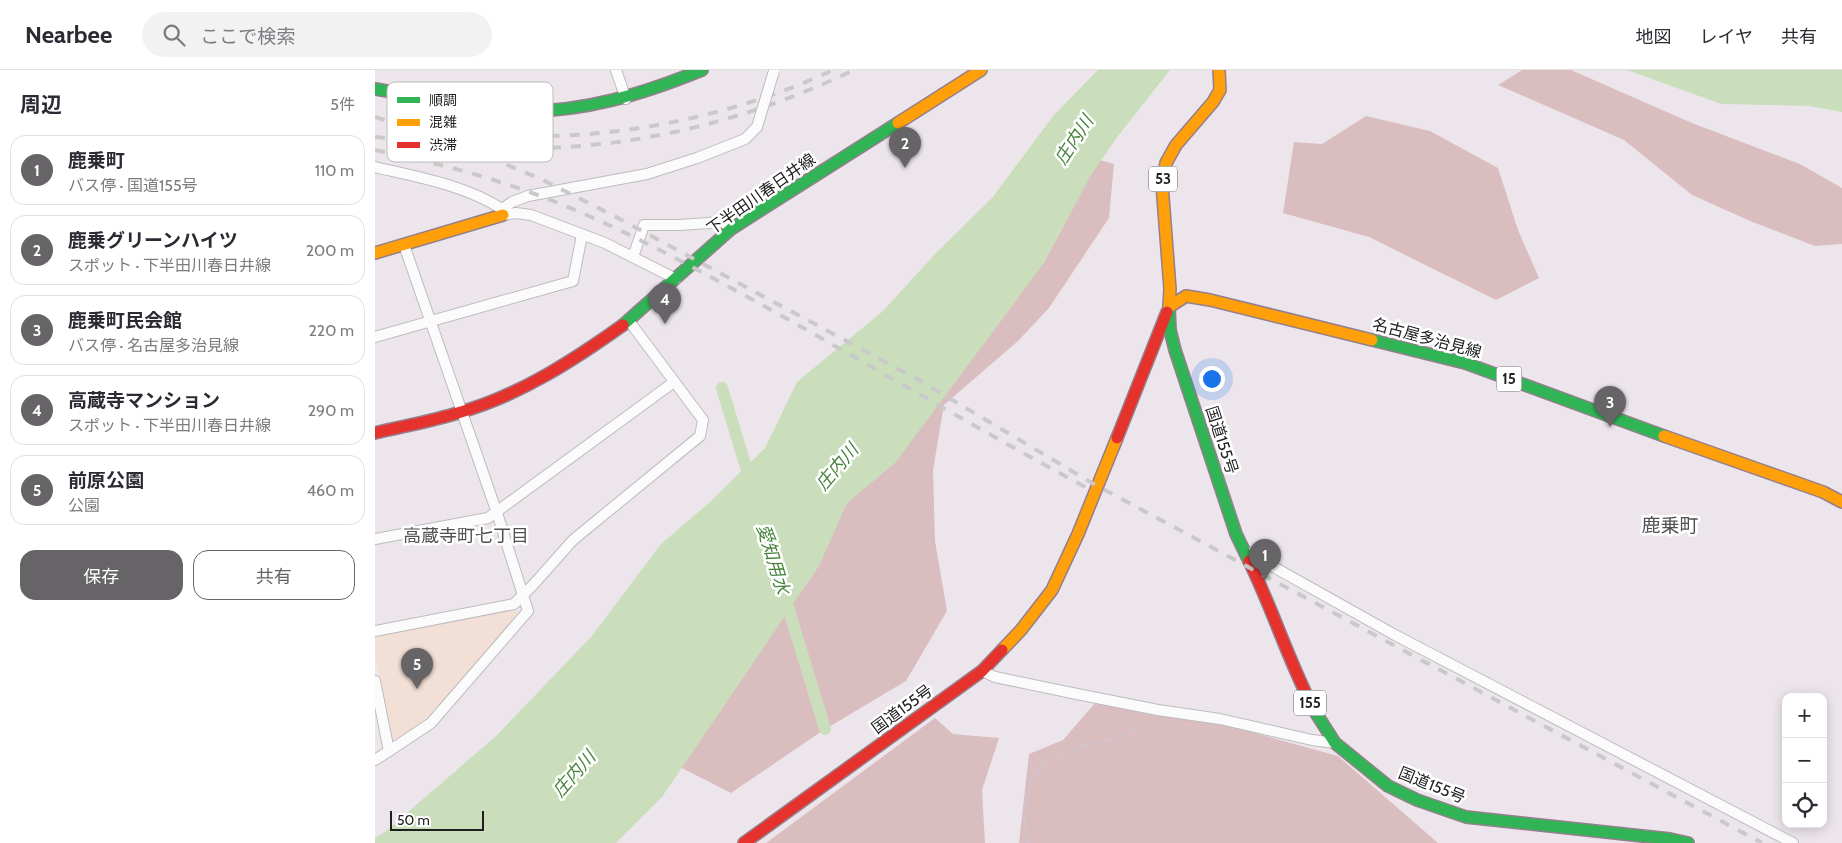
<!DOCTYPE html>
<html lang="ja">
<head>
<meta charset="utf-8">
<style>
  :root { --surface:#fff; --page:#f2f2f3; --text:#2b2b33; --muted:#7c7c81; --line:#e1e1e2; --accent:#666466 }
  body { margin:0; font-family:Cabin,"Noto Sans JP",sans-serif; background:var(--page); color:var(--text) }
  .controls { position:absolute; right:15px; bottom:15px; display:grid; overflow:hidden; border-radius:10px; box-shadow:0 2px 12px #0003 }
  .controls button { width:45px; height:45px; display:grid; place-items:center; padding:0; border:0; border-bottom:1px solid var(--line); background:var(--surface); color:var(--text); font:25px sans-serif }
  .scale { position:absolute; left:15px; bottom:12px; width:94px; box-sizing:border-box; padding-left:5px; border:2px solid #1e1e1e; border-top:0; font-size:14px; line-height:18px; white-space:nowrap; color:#1e1e1e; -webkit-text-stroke:4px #fff; paint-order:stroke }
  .you { position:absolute; left:836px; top:308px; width:18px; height:18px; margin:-12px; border:4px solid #fff; border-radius:50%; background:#1a73e8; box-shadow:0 0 0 8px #1a73e833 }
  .badge { display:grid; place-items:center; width:32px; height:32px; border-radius:50%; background:var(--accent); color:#fff; font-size:16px; font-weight:700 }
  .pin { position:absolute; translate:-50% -41px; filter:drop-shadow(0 1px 2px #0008) }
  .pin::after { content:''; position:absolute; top:26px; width:18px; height:15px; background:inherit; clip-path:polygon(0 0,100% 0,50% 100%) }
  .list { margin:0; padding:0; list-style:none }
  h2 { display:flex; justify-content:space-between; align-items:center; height:65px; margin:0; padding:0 20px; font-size:21px }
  h2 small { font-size:16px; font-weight:400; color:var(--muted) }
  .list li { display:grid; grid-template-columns:32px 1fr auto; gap:15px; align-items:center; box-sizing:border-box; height:70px; margin:0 10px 10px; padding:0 10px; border:1px solid var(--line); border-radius:15px }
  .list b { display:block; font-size:19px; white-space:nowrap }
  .list p { margin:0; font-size:16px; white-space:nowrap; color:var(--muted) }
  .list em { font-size:16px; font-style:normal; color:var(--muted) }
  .actions { display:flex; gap:10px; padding:15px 20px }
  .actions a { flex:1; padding:11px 0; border:1px solid var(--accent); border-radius:15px; text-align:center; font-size:18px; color:var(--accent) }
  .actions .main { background:var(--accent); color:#fff }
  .icon { flex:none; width:28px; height:28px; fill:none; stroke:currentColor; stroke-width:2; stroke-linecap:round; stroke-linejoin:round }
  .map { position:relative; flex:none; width:1467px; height:773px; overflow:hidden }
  header { display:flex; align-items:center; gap:30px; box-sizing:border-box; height:70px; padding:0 25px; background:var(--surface); border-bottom:1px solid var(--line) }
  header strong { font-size:24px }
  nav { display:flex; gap:28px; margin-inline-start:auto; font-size:18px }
  .search { width:350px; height:45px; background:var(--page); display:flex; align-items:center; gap:12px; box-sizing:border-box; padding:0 18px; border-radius:28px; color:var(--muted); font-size:19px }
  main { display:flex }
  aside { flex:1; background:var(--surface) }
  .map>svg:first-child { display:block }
</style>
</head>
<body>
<header>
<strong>Nearbee</strong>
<div class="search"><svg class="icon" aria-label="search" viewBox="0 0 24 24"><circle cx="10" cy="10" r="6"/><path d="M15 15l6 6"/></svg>ここで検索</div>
<nav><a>地図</a><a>レイヤ</a><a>共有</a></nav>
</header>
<main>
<aside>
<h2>周辺<small>5件</small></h2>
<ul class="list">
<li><span class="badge">1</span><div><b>鹿乗町</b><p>バス停 · 国道155号</p></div><em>110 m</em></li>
<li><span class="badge">2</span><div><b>鹿乗グリーンハイツ</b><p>スポット · 下半田川春日井線</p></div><em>200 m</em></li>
<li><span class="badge">3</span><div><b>鹿乗町民会館</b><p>バス停 · 名古屋多治見線</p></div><em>220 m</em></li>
<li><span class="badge">4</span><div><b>高蔵寺マンション</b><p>スポット · 下半田川春日井線</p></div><em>290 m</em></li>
<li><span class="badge">5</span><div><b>前原公園</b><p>公園</p></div><em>460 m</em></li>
</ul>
<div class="actions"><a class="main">保存</a><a>共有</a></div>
</aside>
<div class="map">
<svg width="1467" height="773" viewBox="0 0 1467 773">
  <rect width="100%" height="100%" fill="#ece6ec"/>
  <!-- forest -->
  <g fill="#dabebf">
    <polygon points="1147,0 1196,0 1317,53 1425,94 1467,118 1467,174 1440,176 1375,151 1317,125 1249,70 1123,15"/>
    <polygon points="991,46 1055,61 1123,98 1143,160 1164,208 1121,230 994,167 908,143 919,72 947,74"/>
    <polygon points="707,85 739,94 734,148 674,238 643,271 569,335 558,400 560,471 572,541 531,611 447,661 356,723 291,690"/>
    <polygon points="720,633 840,652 963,686 1063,773 644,773 654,684 688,670"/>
    <polygon points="560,648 578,664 624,668 607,720 610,773 391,773"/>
  </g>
  <!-- park -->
  <polygon fill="#f2dfd5" points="140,540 143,544 53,647 21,670 17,667 0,586 0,568 1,566"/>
  <!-- water -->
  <g fill="#cadebb">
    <polygon points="723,0 795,0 743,66 716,105 669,193 520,393 472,433 444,496 287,727 241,773 0,773 0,768 11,761 120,667 216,567 286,474 336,431 390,378 422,312 508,241 560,184 617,128 678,46"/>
    <polygon points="1252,0 1467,0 1467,42 1434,36 1346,34"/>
  </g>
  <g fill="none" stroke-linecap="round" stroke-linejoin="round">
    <!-- canal -->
    <g stroke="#cadebb" stroke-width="12">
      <polyline points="347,318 376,414"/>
      <polyline points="409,524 450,659"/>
    </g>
    <!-- street casing -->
    <g stroke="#bebbbe" stroke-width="12">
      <g id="street">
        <polyline points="241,0 251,29"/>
        <path d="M0 97C43 107 90 115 127 139L128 145 141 143 156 145 230 173 301 209"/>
        <polyline points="127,139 137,132 153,126 272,104 322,88 370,69 382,57 385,47"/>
        <polyline points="258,187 269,155 304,155 348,152 356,159"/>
        <polyline points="0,267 198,211 207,165"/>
        <polyline points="0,469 113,448 299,312"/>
        <polyline points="872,482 1020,565 1418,773"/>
        <polyline points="0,561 139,534 158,515 198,470 325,366 328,350 254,251"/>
        <polyline points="607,601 620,607 702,624 783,640 845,649 937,670 960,673"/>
        <polyline points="0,611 14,681 0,690"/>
        <polyline points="14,681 56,653 153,541 122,443 29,175"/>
      </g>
    </g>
    <!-- fast casing -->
    <g stroke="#967f8c" stroke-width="14">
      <g id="fast">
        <path d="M0 19C38 26 75 31 113 37 123 38 133 41 143 41 207 43 268 24 327 0"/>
        <polyline points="794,237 795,260 800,280 861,464 874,491"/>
        <polyline points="248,255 356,159 523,53"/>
        <polyline points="997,270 1090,293 1289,366"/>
        <polyline points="939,640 960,673 1013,716 1042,730 1091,747 1295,769 1313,773"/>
      </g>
    </g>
    <!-- slow casing -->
    <g stroke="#967f8c" stroke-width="14">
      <g id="slow">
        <polyline points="523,53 606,0"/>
        <polyline points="0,183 128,145"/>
        <polyline points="794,237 811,226 835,230 997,270"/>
        <polyline points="794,237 795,219 787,114 791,93 801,75 838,32 845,20 844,0"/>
        <polyline points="1289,366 1448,422 1467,432"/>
        <polyline points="627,580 646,560 677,520 703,464 742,368"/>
      </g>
    </g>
    <!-- jam casing -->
    <g stroke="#967f8c" stroke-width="14">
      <g id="jam">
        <path d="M0 363C29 356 58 351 86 342 145 325 199 290 248 255"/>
        <polyline points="742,368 792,242"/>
        <path d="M874 491C898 540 914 592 939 640"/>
        <polyline points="369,773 607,601 627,580"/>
      </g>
    </g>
    <!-- path -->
    <path stroke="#cfc6d5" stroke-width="2.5" stroke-dasharray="2.5 2.5" stroke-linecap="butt" d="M654 773C648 760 649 745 651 731 660 662 735 686 773 650"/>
    <!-- street -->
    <use href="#street" stroke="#fcfbfc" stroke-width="10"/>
    <!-- fast -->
    <use href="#fast" stroke="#30b455" stroke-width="11"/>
    <!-- slow -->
    <use href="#slow" stroke="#ff9f0a" stroke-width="11"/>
    <!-- jam -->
    <use href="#jam" stroke="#e5322d" stroke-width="11"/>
    <!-- rail -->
    <g stroke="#cac9ca" stroke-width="4" stroke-dasharray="10 10" stroke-linecap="butt">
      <polyline points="0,47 60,66 118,89 166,109 241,147 542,309 717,413 1387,773"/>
      <path d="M55 60C95 64 135 67 176 66 269 64 373 40 458 0"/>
      <polyline points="0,67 71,74"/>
      <path d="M96 76C228 87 360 57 479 0"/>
      <path d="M0 80C58 92 117 107 173 129 245 157 312 194 380 231 492 293 602 359 714 419"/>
    </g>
    <!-- street-bridge casing -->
    <g stroke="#bebbbe" stroke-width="12" stroke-linecap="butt">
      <polyline id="street-bridge" points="385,47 399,1"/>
    </g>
    <!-- street-bridge -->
    <use href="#street-bridge" stroke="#fcfbfc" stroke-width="10"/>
  </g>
  <g text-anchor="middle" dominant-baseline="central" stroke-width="5" stroke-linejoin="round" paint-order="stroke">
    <!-- shield labels -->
    <g fill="#fff" stroke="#626262" stroke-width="1">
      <rect x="774" y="96.5" width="28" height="25" rx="4"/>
      <rect x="1121.5" y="296.5" width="25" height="25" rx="4"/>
      <rect x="919" y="620.5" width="32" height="25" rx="4"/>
    </g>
    <g font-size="15" font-weight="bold" fill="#1e1e1e">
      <text x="788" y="109">53</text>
      <text x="1134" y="309">15</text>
      <text x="935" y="633">155</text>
    </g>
    <!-- street labels -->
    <g font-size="16" fill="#1e1e1e" stroke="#fff">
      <text transform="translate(386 124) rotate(-35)">下半田川春日井線</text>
      <text transform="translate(1052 268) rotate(15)">名古屋多治見線</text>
      <text transform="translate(847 370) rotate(72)">国道155号</text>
      <text transform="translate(527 639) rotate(-36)">国道155号</text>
      <text transform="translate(1057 715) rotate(22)">国道155号</text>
    </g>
    <!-- water labels -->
    <g font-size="18" font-style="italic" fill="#48843e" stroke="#fff">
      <text transform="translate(699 70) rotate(-57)">庄内川</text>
      <text transform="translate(462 397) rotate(-50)">庄内川</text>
      <text transform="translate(398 489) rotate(73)">愛知用水</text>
      <text transform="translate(199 704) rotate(-49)">庄内川</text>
    </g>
    <!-- neighbourhood labels -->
    <g font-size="18" fill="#515151" stroke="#fff">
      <text x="91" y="466">高蔵寺町七丁目</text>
    </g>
    <!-- quarter labels -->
    <g font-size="19" fill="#515151" stroke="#fff">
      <text x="1295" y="455">鹿乗町</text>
    </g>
  </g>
  <!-- legend -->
  <rect x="12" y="12" width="166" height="80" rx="8" fill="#fff" stroke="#bcbcbc" stroke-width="1"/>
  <rect x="22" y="27" width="23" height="6" fill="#30b455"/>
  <rect x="22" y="49" width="23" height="7" fill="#ff9f0a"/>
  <rect x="22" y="72" width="23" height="6" fill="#e5322d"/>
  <g font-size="14" fill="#1e1e1e">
    <text x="54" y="35">順調</text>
    <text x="54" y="57">混雑</text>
    <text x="54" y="80">渋滞</text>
  </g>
</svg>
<div class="controls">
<button>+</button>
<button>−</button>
<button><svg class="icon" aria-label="locate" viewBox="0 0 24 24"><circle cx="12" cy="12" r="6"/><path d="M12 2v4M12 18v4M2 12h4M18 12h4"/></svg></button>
</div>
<div class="scale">50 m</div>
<div class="you"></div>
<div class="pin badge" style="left:890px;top:510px">1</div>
<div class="pin badge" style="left:530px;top:98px">2</div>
<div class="pin badge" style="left:1235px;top:357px">3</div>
<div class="pin badge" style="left:290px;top:254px">4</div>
<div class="pin badge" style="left:42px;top:619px">5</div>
</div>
</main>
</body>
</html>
